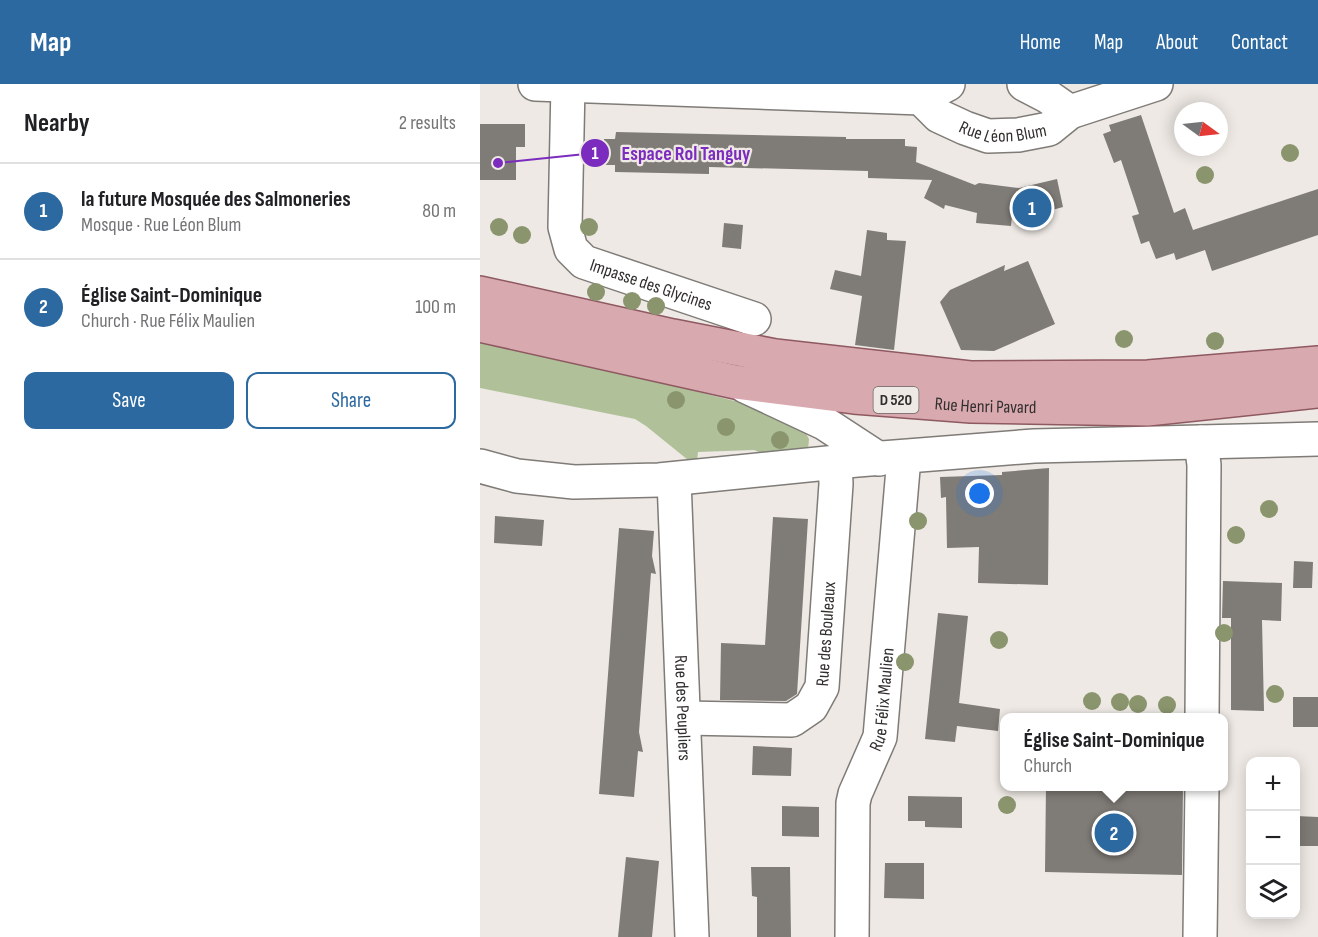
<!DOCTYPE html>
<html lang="en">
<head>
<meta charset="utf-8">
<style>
  :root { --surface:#fff; --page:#f6f6f6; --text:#202124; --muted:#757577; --line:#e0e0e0; --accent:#2c69a0 }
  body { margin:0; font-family:"Sofia Sans Condensed",sans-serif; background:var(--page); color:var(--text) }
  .controls { position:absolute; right:18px; bottom:18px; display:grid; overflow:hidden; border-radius:12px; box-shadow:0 3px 15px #0003 }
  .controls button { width:54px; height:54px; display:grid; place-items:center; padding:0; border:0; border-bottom:2px solid var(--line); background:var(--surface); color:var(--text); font:30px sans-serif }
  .compass { position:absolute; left:694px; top:18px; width:54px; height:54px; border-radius:50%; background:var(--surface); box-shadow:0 3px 15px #0003; rotate:105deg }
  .you { position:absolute; left:500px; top:410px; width:21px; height:21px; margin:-15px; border:4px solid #fff; border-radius:50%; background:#1a73e8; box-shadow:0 0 0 9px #1a73e833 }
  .badge { display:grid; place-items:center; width:39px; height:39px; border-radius:50%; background:var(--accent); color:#fff; font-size:20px; font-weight:700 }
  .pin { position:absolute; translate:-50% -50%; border:3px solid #fff; box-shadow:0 2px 6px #0006 }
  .popup { position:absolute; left:520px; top:629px; width:228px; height:78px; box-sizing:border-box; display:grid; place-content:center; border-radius:12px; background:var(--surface); filter:drop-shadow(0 2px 4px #0005); font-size:20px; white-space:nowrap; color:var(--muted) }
  .popup b { font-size:22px; color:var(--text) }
  .popup::after { content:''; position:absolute; left:50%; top:100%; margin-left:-12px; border:12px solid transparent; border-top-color:var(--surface) }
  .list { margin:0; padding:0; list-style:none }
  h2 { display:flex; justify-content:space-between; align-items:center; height:78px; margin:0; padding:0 24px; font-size:26px }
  h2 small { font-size:20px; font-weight:400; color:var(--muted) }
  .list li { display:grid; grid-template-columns:39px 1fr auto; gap:18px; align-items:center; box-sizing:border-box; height:96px; padding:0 24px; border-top:2px solid var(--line) }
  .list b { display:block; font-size:22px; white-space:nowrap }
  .list p { margin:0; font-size:20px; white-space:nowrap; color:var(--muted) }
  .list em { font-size:20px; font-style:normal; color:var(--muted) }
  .actions { display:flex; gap:12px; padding:18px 24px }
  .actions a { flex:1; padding:14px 0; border:2px solid var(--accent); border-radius:12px; text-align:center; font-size:21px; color:var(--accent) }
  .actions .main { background:var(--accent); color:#fff }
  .icon { flex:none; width:33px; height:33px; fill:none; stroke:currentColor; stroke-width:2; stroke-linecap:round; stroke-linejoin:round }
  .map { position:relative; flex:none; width:838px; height:853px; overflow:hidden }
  header { display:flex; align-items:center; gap:36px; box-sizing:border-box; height:84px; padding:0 30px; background:var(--accent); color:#fff }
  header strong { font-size:28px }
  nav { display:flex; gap:33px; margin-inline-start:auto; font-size:21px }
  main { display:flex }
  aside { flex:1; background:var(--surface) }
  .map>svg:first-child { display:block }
</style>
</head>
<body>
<header>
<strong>Map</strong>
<nav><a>Home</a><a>Map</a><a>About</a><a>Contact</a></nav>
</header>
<main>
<aside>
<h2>Nearby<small>2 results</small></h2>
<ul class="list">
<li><span class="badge">1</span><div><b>la future Mosquée des Salmoneries</b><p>Mosque · Rue Léon Blum</p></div><em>80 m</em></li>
<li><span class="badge">2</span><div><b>Église Saint-Dominique</b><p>Church · Rue Félix Maulien</p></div><em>100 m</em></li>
</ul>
<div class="actions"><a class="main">Save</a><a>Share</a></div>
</aside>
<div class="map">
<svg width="838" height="853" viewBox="0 0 838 853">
  <rect width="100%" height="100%" fill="#eee9e4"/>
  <!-- green -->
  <polygon fill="#b0c19a" points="0,254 259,318 323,344 329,355 328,367 291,373 274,366 218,368 217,377 213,380 166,342 155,335 0,304"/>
  <!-- building -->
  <g fill="#7f7b76">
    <polygon points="661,31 694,129 705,124 713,146 838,105 838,151 732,187 725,166 696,176 694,169 676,175 669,157 661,160 652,132 659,130 641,76 634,79 623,50 631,47 629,41"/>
    <polygon points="0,40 45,40 45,63 36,63 36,96 0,96"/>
    <polygon points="136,48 366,53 366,55 425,55 425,62 437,63 436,78 495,101 499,99 539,104 577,95 583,123 565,128 563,125 532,132 531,142 496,139 497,129 465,121 464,125 444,114 452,96 388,94 388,87 229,83 229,90 135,88 135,81 123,81 124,55 135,55"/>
    <polygon points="244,139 263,141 261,165 242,163"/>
    <polygon points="387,146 407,149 407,156 426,157 414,266 375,261 382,212 350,205 355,186 381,192"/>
    <polygon points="548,177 575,240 514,267 481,266 460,218 470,206 525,181 524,187"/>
    <polygon points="569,384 568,501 498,499 499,463 467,464 466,413 461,414 460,393 522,391 522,388"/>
    <polygon points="15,432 64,436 62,462 14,459"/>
    <polygon points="293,433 328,435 317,610 306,617 240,616 241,559 285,561"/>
    <polygon points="139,444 174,447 172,472 176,490 171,489 159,648 163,668 158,667 154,713 119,710"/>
    <polygon points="814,477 833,478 832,504 813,504"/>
    <polygon points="743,497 802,499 801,537 782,536 784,627 751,626 751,534 742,534"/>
    <polygon points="458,529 488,532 479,619 520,625 518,647 477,642 475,658 445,655"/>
    <rect x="813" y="613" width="25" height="30"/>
    <polygon points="273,662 312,664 311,692 272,691"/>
    <polygon points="566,702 703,702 702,791 565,788"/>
    <polygon points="428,712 482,713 482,744 445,743 445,737 428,737"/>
    <polygon points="302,722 339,723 339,753 302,752"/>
    <polygon points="816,732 838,733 838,762 816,762"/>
    <polygon points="146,773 179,777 172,853 138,853"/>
    <polygon points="405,779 444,779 444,815 404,814"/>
    <polygon points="271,783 310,783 311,853 277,853 277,813 272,812"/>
  </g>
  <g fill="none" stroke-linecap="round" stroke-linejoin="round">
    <!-- minor casing -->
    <g stroke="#7f7b77" stroke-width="36">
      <g id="minor">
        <polyline points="55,0 441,14 468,0"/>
        <polyline points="544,0 567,12 590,28"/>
        <path id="s1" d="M88 1 85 143 91 165 104 178 274 235"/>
        <path id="s2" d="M441 14 459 32 485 44 508 52 538 51 569 45 590 28 676 0"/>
        <polyline points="265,302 344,339 399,375"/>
        <polyline points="721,358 724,381 722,634"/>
        <polyline points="0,382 37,392 94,398 179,396 377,376 554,362 838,355"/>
        <path id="s3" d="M194 396 212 853"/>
        <path id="s4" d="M204 634 312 636 331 623 342 603 356 400 355 378"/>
        <path id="s5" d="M372 853 373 719 375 710 400 653 423 385V373"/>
        <polyline points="720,853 722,702"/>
      </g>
    </g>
    <!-- major casing -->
    <g stroke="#8e5960" stroke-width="36">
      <g id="major">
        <polyline points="0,209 193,252 295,272 490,294 668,293 838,279"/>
        <path id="s6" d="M0 241 255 298 374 313 491 322 667 325 838 307"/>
      </g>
    </g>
    <!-- minor -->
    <use href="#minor" stroke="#fff" stroke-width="33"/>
    <!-- major -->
    <use href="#major" stroke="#d9a9b0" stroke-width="33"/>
  </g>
  <!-- trees -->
  <g fill="#8a956e">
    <circle cx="810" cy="69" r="9"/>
    <circle cx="725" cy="91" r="9"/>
    <circle cx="19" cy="143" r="9"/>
    <circle cx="109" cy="143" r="9"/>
    <circle cx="42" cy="151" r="9"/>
    <circle cx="116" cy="208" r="9"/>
    <circle cx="152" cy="217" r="9"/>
    <circle cx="176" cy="222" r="9"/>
    <circle cx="644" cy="255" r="9"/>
    <circle cx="735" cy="257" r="9"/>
    <circle cx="196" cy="316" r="9"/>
    <circle cx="246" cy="343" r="9"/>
    <circle cx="300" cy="356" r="9"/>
    <circle cx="789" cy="425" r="9"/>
    <circle cx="438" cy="437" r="9"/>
    <circle cx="756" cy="451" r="9"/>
    <circle cx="744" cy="549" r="9"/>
    <circle cx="519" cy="556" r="9"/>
    <circle cx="425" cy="578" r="9"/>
    <circle cx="795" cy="610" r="9"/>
    <circle cx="612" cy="617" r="9"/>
    <circle cx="640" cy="618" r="9"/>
    <circle cx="658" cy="620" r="9"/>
    <circle cx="687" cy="621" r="9"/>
    <circle cx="527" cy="721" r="9"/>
  </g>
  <g text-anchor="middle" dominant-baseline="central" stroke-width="4.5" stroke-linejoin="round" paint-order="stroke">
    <!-- shield labels -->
    <rect fill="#eee9e4" stroke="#6a6764" stroke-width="1.5" x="393.5" y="303" width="45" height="26" rx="4.5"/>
    <g font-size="16" font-weight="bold" fill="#312f2d">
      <text x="416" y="316">D 520</text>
    </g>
    <!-- street labels -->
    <g font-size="18" fill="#312f2d" stroke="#eee9e4">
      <text stroke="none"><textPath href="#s2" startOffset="93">Rue Léon Blum</textPath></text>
      <text stroke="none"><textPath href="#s1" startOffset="254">Impasse des Glycines</textPath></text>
      <text stroke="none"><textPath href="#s6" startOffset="513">Rue Henri Pavard</textPath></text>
      <text stroke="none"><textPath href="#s4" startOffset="207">Rue des Bouleaux</textPath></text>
      <text stroke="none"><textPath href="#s5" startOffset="243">Rue Félix Maulien</textPath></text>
      <text stroke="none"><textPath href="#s3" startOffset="228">Rue des Peupliers</textPath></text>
    </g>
  </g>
  <!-- callouts -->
  <path fill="none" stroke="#7b2cbf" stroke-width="2" d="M18 79L115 69"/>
  <g fill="#7b2cbf" stroke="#eee9e4" stroke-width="2">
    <circle cx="18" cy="79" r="6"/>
    <circle cx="115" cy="69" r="15"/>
  </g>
  <g font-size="18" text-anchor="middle" font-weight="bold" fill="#fff">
    <text x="115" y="75">1</text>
  </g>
  <g font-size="20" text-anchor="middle" font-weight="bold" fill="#7b2cbf" stroke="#eee9e4" stroke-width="4.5" stroke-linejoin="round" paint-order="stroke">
    <text x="206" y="76">Espace Rol Tanguy</text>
  </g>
</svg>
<div class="controls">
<button>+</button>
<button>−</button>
<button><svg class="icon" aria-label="layers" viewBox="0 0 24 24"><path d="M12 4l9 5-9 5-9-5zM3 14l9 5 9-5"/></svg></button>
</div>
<svg class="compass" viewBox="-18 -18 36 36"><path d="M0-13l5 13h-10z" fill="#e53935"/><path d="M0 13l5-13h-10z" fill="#757577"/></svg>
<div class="you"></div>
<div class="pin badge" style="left:552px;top:124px">1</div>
<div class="pin badge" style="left:634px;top:749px">2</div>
<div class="popup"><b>Église Saint-Dominique</b>Church</div>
</div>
</main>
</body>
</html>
